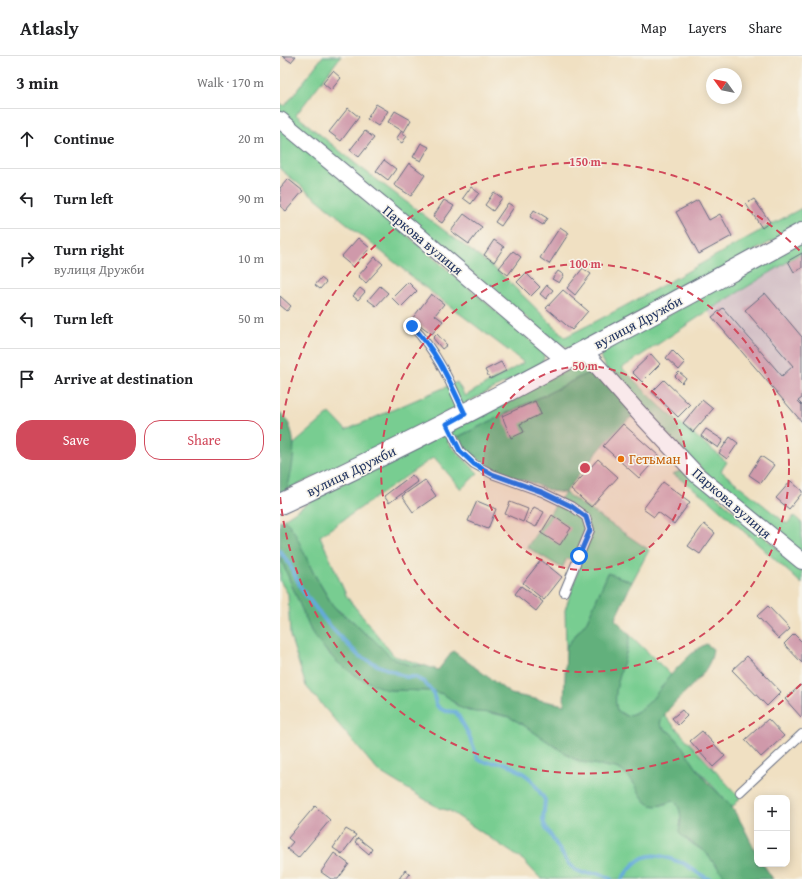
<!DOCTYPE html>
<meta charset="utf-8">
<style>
body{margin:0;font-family:"Gentium Book Plus",serif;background:#f2f2f2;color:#202124}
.controls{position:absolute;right:12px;bottom:12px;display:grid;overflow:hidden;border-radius:8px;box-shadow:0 2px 10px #0003}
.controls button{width:36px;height:36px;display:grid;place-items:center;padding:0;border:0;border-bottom:1px solid #e0e0e0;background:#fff;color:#202124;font:20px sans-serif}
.compass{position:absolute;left:426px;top:12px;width:36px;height:36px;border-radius:50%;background:#fff;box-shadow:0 2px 10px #0003;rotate:303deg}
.stop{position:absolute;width:12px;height:12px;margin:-9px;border:3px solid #1a73e8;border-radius:50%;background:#fff}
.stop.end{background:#1a73e8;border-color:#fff;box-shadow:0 1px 4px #0008}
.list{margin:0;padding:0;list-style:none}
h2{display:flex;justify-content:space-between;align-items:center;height:52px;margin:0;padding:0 16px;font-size:17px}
h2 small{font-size:13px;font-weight:400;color:#757577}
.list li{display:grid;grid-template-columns:26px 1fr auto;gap:12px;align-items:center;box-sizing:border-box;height:60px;padding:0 16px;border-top:1px solid #e0e0e0}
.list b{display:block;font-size:15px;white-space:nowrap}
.list p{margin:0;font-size:13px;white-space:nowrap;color:#757577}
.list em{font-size:13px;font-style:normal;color:#757577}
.actions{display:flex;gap:8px;padding:12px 16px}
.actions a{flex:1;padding:9px 0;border:1px solid #d1495b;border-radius:16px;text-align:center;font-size:14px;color:#d1495b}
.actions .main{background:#d1495b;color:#fff}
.icon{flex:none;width:22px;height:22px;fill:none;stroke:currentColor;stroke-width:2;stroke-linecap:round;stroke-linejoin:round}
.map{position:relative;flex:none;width:522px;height:823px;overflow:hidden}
header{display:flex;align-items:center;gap:24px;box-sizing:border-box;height:56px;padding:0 20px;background:#fff;border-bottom:1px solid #e0e0e0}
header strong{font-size:19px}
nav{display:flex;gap:22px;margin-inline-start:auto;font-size:14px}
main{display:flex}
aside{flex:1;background:#fff}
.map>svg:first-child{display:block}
.industrial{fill:#d2bec5}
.green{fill:#78cd91;stroke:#4a7e78}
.forest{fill:#62b07b;stroke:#3e706c}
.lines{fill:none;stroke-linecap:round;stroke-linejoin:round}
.stream{stroke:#63aada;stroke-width:4}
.building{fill:#cf99aa}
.service-casing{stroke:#666d81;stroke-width:10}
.minor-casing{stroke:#666d81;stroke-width:18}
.tertiary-casing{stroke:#666d81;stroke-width:22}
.service{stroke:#fff;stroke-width:8}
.minor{stroke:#fff;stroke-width:16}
.tertiary{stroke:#fff;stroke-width:20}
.route{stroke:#1a73e8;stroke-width:5}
.ring{fill:none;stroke:#d1495b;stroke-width:2;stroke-dasharray:7 5}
.food-dot{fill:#e8710a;stroke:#f7f3e8;stroke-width:1.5}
.labels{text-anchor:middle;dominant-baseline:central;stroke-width:3;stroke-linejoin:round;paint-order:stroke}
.street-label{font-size:14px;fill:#1b2f5e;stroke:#f7f3e8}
.food-label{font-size:14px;fill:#c56008;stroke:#f7f3e8;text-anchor:start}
.centre{fill:#d1495b;stroke:#f7f3e8;stroke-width:2}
.ring-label{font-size:12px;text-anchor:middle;font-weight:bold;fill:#d1495b;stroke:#f7f3e8;stroke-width:3;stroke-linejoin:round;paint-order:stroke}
</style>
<header>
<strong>Atlasly</strong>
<nav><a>Map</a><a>Layers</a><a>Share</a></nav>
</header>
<main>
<aside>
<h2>3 min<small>Walk · 170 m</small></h2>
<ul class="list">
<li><svg class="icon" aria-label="ahead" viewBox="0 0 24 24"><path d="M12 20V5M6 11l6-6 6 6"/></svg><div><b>Continue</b></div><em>20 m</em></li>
<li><svg class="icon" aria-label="left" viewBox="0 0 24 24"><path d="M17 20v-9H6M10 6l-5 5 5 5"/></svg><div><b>Turn left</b></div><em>90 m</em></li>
<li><svg class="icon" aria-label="right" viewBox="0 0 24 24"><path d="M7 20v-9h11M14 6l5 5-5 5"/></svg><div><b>Turn right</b><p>вулиця Дружби</p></div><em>10 m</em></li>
<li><svg class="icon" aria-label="left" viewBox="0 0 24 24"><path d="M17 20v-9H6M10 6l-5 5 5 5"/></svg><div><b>Turn left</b></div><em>50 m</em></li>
<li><svg class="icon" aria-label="arrive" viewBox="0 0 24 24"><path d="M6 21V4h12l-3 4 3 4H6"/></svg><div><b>Arrive at destination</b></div></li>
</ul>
<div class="actions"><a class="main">Save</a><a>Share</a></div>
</aside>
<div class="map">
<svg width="522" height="823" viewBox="0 0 522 823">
<rect width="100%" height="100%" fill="#f7f3e8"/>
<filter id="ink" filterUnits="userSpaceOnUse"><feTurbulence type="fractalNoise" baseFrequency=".025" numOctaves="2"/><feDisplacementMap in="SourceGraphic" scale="8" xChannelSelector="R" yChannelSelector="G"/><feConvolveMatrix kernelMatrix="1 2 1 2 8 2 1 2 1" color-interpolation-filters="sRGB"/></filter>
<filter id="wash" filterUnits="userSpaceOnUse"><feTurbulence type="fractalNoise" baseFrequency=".012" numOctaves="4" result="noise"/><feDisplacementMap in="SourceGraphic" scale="16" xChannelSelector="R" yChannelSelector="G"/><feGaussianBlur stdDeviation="0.9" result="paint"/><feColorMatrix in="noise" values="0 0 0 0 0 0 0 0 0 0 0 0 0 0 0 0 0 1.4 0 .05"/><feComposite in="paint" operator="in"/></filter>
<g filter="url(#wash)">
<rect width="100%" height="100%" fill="#f0e0c2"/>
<path class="industrial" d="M522,197V366L432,261L428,255Z"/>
<path class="green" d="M43,0H61L16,59L76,108L218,215L285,281C366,241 443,194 522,152V169L297,291L288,292L275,285L0,59V47L5,50Z
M0,72L26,93L264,296V303L260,309L127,377L7,434L12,409L14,388L50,357L66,374L177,326L185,340L243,307L242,305L146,232L0,113Z
M522,184V197L428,255L342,312L382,352L447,406L441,415L507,468L514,460L522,467V498L435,426L331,321L321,303V297Z
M301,307L311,310L315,313L279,332L167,386L198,417L181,433L154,401L40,480L67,541L114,600L143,609L133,610L126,608L112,602L93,583L82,575L75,567L54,551L33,516L23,496L5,465H1L31,445L82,417Z
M404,413L522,513V528L428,443L393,418Z
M285,437L369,494L352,526L328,517L307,565L286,591L285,554L300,509L287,502L282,512L247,491L277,447Z
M0,501L31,575L47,596L66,612L110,634L152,635L163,638L169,642L176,649L188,655L206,656L229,661L242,668L292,702L301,706L336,712C365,723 356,765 394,744C402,751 402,766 399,775L408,785L425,796L447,823H261L243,804L170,755L159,752L98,715L26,630L10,580L8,538L0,525Z
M350,579L391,619C379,635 366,655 346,660L337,654C331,637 341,617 345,601C347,594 348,586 350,579Z
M384,659L460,742L452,752L415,710L400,687L391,677L382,671L380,667Z"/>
<path class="forest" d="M315,313L355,358C328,380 307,409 285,437L271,435L250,426L225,419L192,399L184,391L178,381L279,332Z
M0,356C21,375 13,411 7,434L0,440Z
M0,465H5L8,467L15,477L33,516L51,547L59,556L75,567L82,575L93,583L112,602L126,608L133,610L143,609L158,614L173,595L231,638L284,649L286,591L307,565L328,517L352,526L335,563L350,579C348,586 347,594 345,601C341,616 332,638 337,654L346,660C366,656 377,636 389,621C400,609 412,595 426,588L433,593C431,623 392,640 380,667L382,672L391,677L400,687L415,710L427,726L450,748L462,768L477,798V808H483L493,823H447L425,796L401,779L399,775C402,766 402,751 393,744C356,765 365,723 336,712L301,706L292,702L242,668L229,661L215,657L195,656L181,652L169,642L163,638L152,635L110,634L104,633L79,622L57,606L40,588L31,575L0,501Z"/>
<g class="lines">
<path class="stream" d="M0,495L10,509L22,534L28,542L48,568L79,600L97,609L126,621H134L144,626L153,636L156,648L159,652L165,655L176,656L188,677L198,703L205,706L224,707L231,710L243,717L252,724L265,744L263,765L266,772L288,807L296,814L303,817H319L331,823
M342,823C356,802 367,794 391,803C395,805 400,806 403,807C412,812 420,820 430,823"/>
</g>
<g id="blocks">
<path class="building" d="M2,0H16L11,6Z
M53,15L61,22L51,34L43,27Z
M96,48L108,55L98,70L87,63Z
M68,52L79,61L61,85L49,76Z
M115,55L131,64L124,76L108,66Z
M85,75L94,82L79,101L70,94Z
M121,76L127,80L122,87L116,83Z
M141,87L149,91L141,105L133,101Z
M104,104L116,113L108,124L96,115Z
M129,107L145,119L131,140L114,129Z
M8,123L23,135L6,155L0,150V132Z
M191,131L199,137L191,148L183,142Z
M214,136L222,142L213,155L205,149Z
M474,143L490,166L482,172L466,148Z
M164,144L174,150L162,167L153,161Z
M418,144L429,164L440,158L452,180L419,198L396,156Z
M228,147L234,151L221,170L215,166Z
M254,154L267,162L263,169L250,161Z
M184,158L202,171L189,188L171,175Z
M280,171L289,177L269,208L260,202Z
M78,182L90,192L73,211L61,201Z
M214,184L224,191L214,206L204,199Z
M233,195L241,201L228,219L219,212Z
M522,197V212L514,216L508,205Z
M95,201L103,208L86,227L78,220Z
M303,212L311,218L295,239L287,232Z
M278,215L284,219L279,227L272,223Z
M246,217L260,231L251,240L237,226Z
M41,222L46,226L40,233L35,229Z
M128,226L137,235L121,251L112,242Z
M267,229L273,234L266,243L260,238Z
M100,230L108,237L96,250L88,244Z
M80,232L85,236L78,244L73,240Z
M283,234L308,255L292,274L266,252Z
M485,237L522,281V342L518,345L522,349V366L432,261L443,252L502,320L513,310L465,254Z
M151,238L164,248L155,259L163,265L152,278L132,263Z
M0,240L11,250L7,255L0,249Z
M157,278L167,289L162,293L153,282Z
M392,294L405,307L399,314L386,302Z
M371,298L380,308L362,326L352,316Z
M221,306L226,315L210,323L205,314Z
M399,316L406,322L402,327L395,320Z
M384,324L410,349L398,361L372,336Z
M422,344L433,353L413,376L403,367Z
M255,345L261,358L240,368L244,376L231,382L222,360Z
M343,368L379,400L359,422L323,390Z
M426,373L443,384L438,392L421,380Z
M450,381L458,387L447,403L439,397Z
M481,400L494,409L481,427L469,419Z
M318,403L338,421L311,451L291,433Z
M132,419L138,426L109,447L104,440Z
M145,424L156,440L133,456L122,440Z
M511,425L522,435V437L509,453L496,442Z
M383,426L410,446L394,468L378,456L374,461L363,453Z
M197,445L216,453L208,473L188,465Z
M230,446L248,453L243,466L225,458Z
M254,451L264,456L256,471L246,466Z
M272,459L291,472L280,489L261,477Z
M424,468L435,477L420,498L408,490Z
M261,504L282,521L264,544L243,527Z
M241,530L263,546L256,555L235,538Z
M488,550L510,573L499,583L477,560Z
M514,578L522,586V607L504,588Z
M467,600L501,636L487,650L452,614Z
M522,628V660L521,661L505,643Z
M402,654L407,660L398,669L392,662Z
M488,663L504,680L481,701L465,684Z
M422,675L445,700L433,711L410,685Z
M35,750L50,764L18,802L7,793L13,786L8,782Z
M66,773L76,779L62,798L53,792Z
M78,782L92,793L89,798L75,786Z
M54,797L69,808L58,823H51L41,816Z
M125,814L130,818L126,823H119Z"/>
</g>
</g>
<g filter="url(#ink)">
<use href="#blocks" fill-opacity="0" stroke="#666d81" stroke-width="1"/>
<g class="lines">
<defs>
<path id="service" d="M132,270C157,296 170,325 184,357
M167,368L180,395L194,408L212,418L262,436L291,450L306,461L310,474L284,536
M460,736L522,678"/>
<path id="minor" d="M0,64L131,173L285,304
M304,295L358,356L417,419L522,505"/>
<path id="tertiary" d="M0,448C178,366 350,270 522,177"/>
</defs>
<use href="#service" class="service-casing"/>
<use href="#minor" class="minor-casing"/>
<use href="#tertiary" class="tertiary-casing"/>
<use href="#service" class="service"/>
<use href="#minor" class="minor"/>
<use href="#tertiary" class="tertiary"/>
</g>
</g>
<g class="lines" filter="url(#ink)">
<path class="route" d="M132,270C157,295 170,326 185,358L167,368L180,395L194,408L212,418L262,436L291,450L306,461L310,474L299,500"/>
</g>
<circle cx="305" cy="412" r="102" fill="#d1495b" fill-opacity=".12"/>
<g class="ring">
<circle cx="305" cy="412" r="102"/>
<circle cx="305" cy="412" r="204"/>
<path d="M521 628A306 306 0 0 1 0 439M0 385A306 306 0 0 1 521 196"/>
</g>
<circle class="food-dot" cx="341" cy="403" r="4"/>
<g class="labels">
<g class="street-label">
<text transform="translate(143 184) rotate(40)">Паркова вулиця</text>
<text transform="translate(358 266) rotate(-28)">вулиця Дружби</text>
<text transform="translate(71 415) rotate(-26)">вулиця Дружби</text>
<text transform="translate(452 447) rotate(41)">Паркова вулиця</text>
</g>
<g class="food-label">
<text x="349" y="403">Гетьман</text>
</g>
</g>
<circle cx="305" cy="412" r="6" class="centre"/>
<g class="ring-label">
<text x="305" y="110">150 m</text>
<text x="305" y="212">100 m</text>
<text x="305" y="314">50 m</text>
</g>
</svg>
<div class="controls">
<button>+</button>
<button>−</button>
</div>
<svg class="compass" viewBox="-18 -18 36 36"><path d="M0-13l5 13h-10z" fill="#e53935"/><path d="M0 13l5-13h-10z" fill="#757577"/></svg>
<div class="stop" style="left:299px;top:500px"></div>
<div class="stop end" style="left:132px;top:270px"></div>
</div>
</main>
